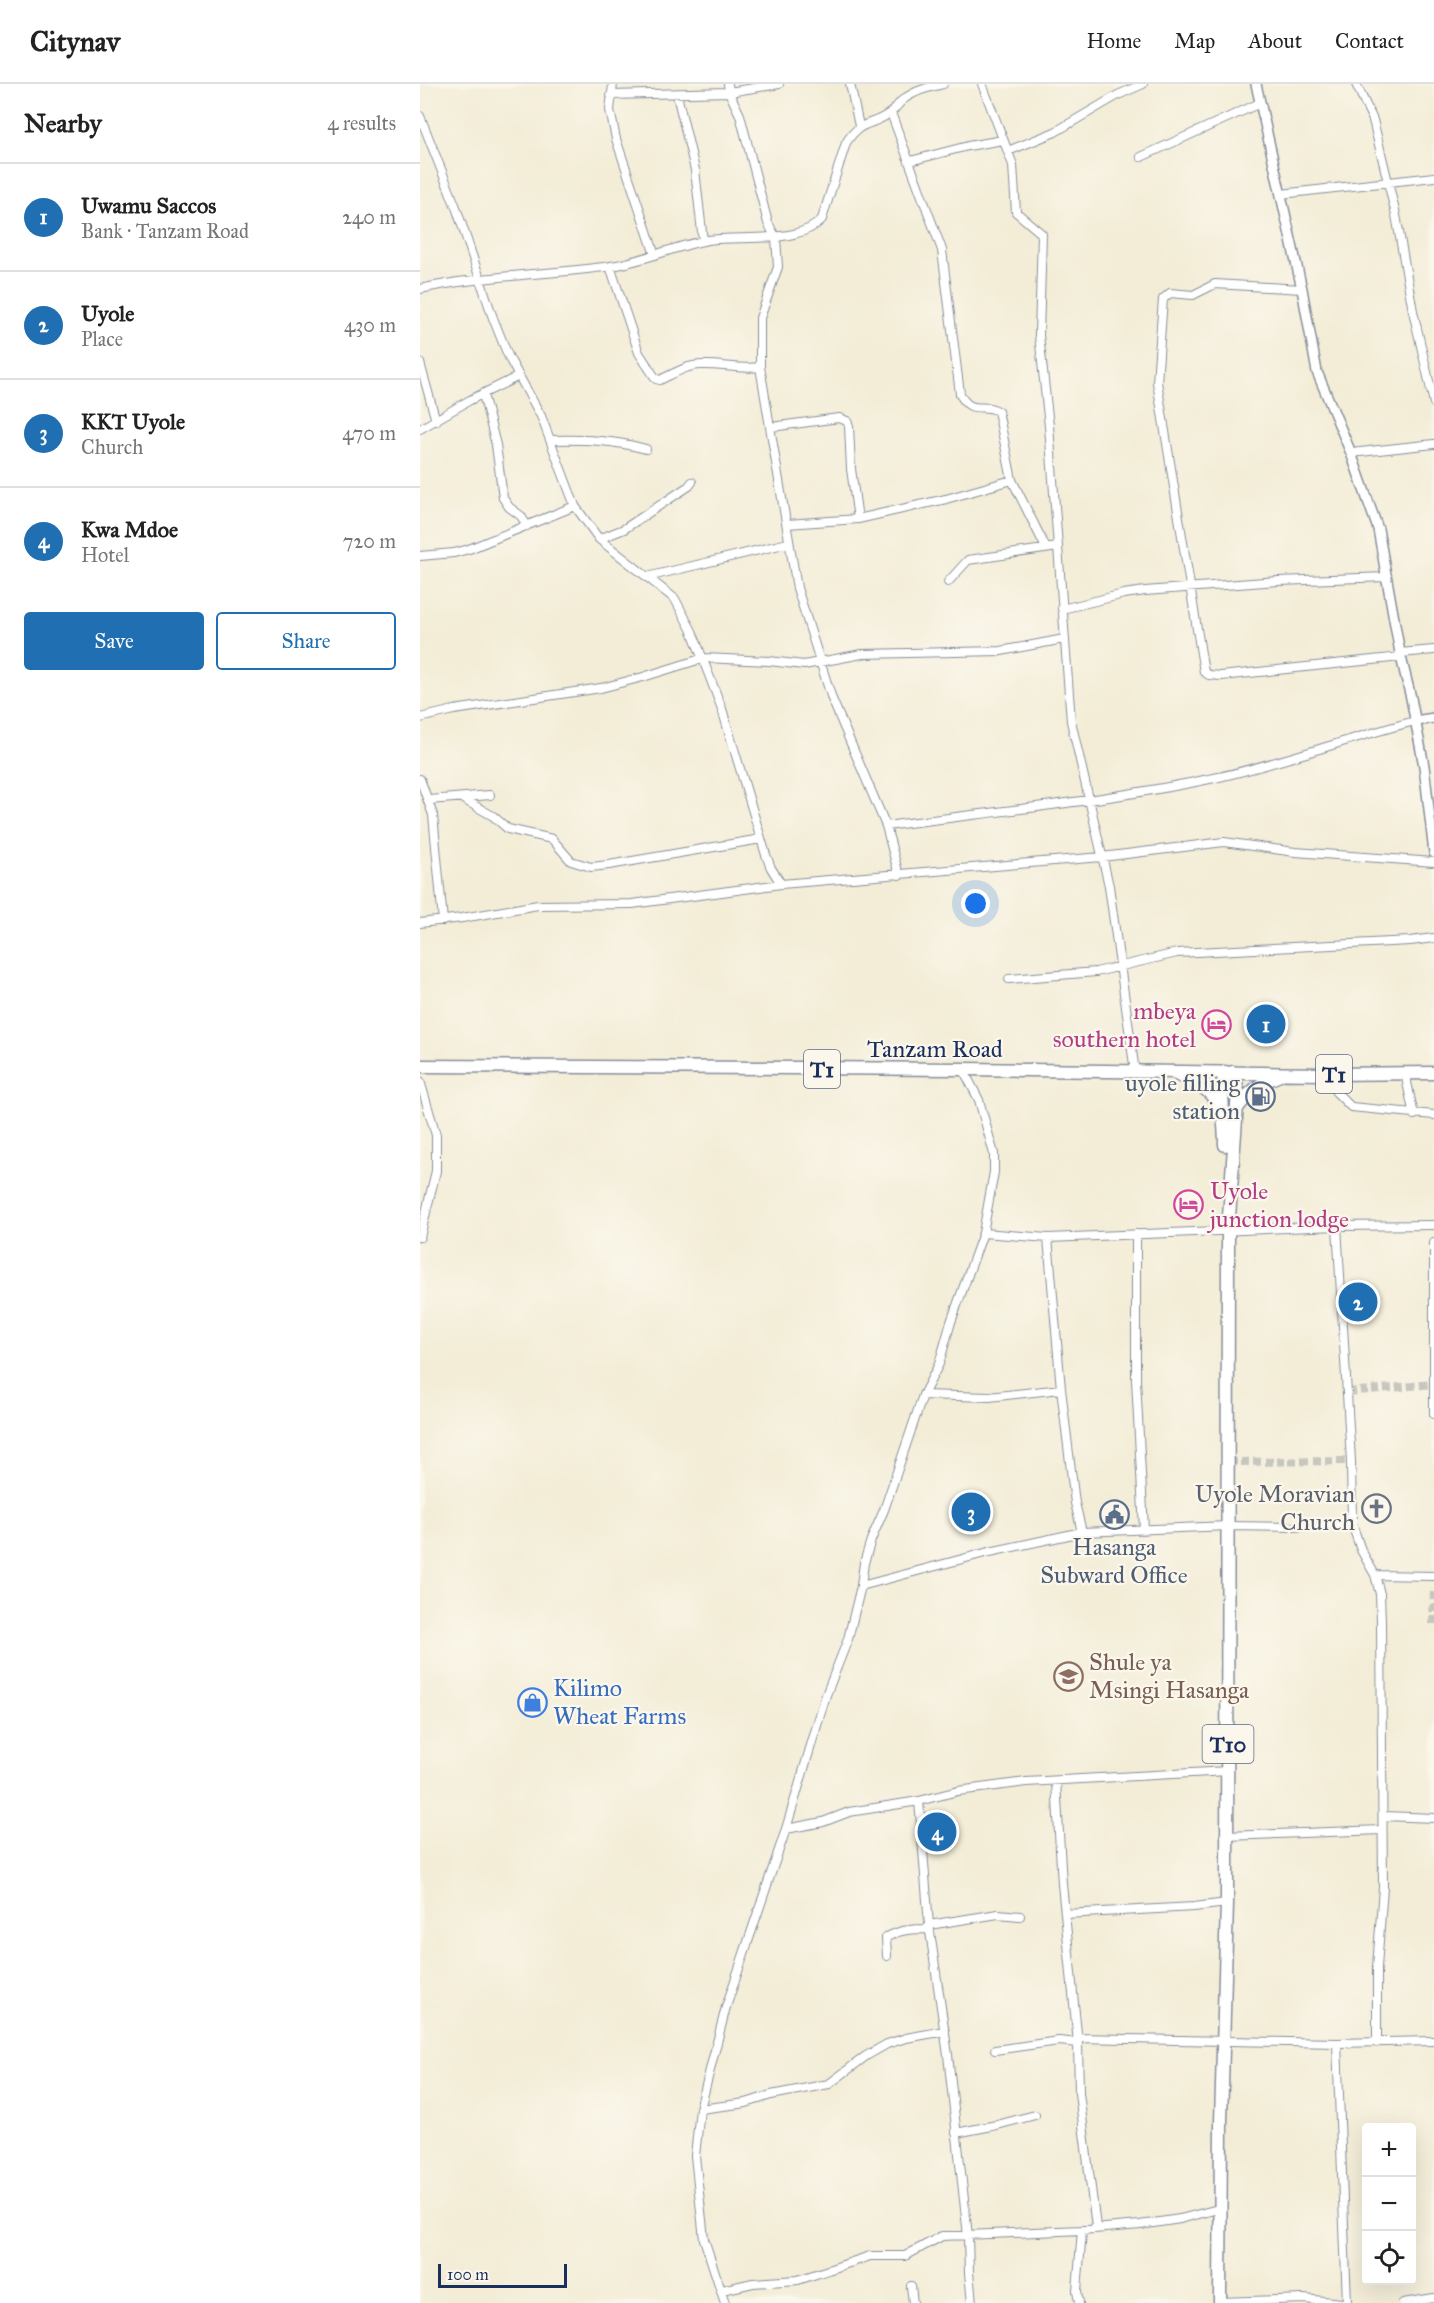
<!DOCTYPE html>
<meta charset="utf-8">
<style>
body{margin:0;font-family:"IM FELL Great Primer",serif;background:#f6f6f6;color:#222}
.controls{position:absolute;right:18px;bottom:18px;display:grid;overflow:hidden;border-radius:6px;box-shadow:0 6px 24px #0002}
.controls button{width:54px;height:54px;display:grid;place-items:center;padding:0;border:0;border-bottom:2px solid #e0e0e0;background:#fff;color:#222;font:30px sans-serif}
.scale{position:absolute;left:18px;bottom:15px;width:129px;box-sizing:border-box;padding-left:6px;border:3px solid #1b2f5e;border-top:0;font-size:16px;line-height:21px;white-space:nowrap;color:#1b2f5e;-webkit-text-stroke:4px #fbf7ec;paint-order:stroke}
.you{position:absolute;left:556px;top:820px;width:21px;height:21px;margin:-15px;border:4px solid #fff;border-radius:50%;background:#1a73e8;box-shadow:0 0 0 9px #1a73e833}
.badge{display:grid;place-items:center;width:39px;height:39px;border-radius:50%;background:#1f6fb2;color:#fff;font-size:20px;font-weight:700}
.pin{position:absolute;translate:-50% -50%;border:3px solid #fff;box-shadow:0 2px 6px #0006}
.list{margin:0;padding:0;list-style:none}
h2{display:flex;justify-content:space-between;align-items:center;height:78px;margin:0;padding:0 24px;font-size:26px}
h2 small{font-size:20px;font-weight:400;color:#767676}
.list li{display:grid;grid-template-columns:39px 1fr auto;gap:18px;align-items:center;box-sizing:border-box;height:108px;padding:0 24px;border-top:2px solid #e0e0e0}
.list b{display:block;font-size:22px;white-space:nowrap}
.list p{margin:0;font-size:20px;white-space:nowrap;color:#767676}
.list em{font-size:20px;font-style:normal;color:#767676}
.actions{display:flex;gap:12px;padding:18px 24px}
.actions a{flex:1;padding:14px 0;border:2px solid #1f6fb2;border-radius:6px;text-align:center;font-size:21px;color:#1f6fb2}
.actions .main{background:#1f6fb2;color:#fff}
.icon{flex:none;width:33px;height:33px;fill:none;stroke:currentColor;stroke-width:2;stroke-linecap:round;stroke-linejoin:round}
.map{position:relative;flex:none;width:1014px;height:2219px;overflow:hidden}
header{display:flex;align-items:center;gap:36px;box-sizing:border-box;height:84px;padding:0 30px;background:#fff;border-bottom:2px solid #e0e0e0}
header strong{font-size:28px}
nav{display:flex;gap:33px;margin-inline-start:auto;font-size:21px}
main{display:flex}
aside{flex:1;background:#fff}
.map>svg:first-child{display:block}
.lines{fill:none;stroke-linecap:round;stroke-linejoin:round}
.minor-tunnel{stroke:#c8c7bf;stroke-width:8;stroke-dasharray:8 4;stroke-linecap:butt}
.minor-casing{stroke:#878e9a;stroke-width:10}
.tertiary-casing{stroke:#878e9a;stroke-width:12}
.trunk-casing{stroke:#878e9a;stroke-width:15}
.minor{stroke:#fff;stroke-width:8}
.tertiary{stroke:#fff;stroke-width:9}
.trunk{stroke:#fff;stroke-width:12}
.labels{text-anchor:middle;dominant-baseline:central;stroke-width:4.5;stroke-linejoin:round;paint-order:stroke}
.shield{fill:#fbf7ec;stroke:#5e6b89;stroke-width:1.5}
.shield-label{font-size:22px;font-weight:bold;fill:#1b2f5e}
.hotel-label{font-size:24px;fill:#b23c85;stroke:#fbf7ec;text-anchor:end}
.street-label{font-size:24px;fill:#1b2f5e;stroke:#fbf7ec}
.service-label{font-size:24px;fill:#4e5e75;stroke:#fbf7ec;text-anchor:end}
.worship-label{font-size:24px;fill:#5b616d;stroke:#fbf7ec;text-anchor:end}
.education-label{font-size:24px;fill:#785e54;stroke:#fbf7ec;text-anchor:start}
.shop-label{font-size:24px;fill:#366cbe;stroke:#fbf7ec;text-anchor:start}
</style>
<header>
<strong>Citynav</strong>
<nav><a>Home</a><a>Map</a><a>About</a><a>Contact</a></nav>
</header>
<main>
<aside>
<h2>Nearby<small>4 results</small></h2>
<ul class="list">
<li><span class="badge">1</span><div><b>Uwamu Saccos</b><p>Bank · Tanzam Road</p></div><em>240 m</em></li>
<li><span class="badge">2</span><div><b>Uyole</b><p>Place</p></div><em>430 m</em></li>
<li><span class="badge">3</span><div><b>KKT Uyole</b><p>Church</p></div><em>470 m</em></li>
<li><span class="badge">4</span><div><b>Kwa Mdoe</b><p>Hotel</p></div><em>720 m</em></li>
</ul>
<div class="actions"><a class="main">Save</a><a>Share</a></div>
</aside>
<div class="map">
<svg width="1014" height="2219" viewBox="0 0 1014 2219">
<rect width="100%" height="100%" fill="#fbf7ec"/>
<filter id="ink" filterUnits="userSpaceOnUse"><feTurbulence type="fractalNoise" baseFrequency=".0167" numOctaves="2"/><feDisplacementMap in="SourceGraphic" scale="12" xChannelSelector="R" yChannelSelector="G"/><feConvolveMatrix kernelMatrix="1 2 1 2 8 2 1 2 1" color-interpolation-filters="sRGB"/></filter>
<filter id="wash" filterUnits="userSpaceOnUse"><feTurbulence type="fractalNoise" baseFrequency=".008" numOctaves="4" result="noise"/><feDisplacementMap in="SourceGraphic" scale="24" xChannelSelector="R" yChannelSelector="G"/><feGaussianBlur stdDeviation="1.35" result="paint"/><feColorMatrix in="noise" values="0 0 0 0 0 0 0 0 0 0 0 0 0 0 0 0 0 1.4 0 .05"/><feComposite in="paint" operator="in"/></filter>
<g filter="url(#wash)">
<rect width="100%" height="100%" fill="#f3edd7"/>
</g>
<g filter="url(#ink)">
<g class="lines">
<path class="minor-tunnel" d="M928,1308L1013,1300
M809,1378L931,1377
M1013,1540L1014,1505"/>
<defs>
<path id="minor" d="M193,0L190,26L196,55L235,171
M308,0L309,8L320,31L348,139L356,154L358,183L340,234V283L377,504L412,615L466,742L479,791
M430,0L439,42
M562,0L593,81L596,128L622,150L619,251L629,342L651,637L689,802L715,988
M936,0L953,36L976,131L993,227L1014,319
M191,11L309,8L359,0
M257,11L275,86L283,157
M0,32L36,123L73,234L89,274L121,332L155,422L179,455L255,515L272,547L302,625L346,771L351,784L361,800
M588,67L635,48L698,11L723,0
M721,73L840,19
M490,77L548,62L583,56
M861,110L1014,93
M190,182L219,269L236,295L240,296C253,290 267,281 281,281C301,280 320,286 340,283
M0,205C63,191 127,191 191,182C224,177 255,162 288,156C320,151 379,161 402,135L426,59C441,34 453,43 471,28C476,25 479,18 484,15C496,6 510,3 523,0
M882,205L795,200L773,211L750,209L743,215L737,298L784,588L789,591L801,592L981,573
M0,279L16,337
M63,310L76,361L83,414L89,423L101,432L107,442
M351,343L419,334L427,337L429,342L431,385L438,435
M0,345L50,316L99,292
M130,356C163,355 193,356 226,365
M931,369L1014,360
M592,396L626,464
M367,440L438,435L526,415L592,396L578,327C563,318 551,332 540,310L522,166L471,29
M179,455L204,445L269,402L272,398
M0,472L34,469L49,465L155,422
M227,493L368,459
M528,498L548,476L638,463
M642,525L704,510L725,507L858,497L967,493
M980,569L1014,566
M0,634L34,626L181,604L223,593L284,574L349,577L384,581L442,570L581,567L644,555
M0,695L13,731L23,837
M43,715L73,732L88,745L132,755L151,777L171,783L189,781L341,755
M9,716L70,711
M466,742C577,727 689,717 799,693C865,678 929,654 995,637
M0,839L42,834L118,821L212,820L361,800L682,773L804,758L875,768L1014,778
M589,895L676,888L757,869L990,857L1014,854
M985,989L994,1031
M906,990L916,1008L931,1023L1014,1031
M0,997L16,1051V1087L0,1153
M563,1149L628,1154L917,1142L1014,1141
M716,1150V1296L724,1446
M628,1154L641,1305L655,1419L662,1448
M1014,1159V1330
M503,1311L569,1313L641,1305
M932,1440L941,1466L955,1491L960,1510L961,1537L963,1803L957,1883V1959
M955,1491L1014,1492
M441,1502L565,1469L662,1448L808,1442L874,1443L932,1440L931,1377L917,1142
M636,1698L642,1800L658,1959L659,2009L676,2143
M499,1717L509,1841L528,1971L548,2152L549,2189L552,2219
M964,1732L1014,1734
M366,1745L403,1738L429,1728L499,1717L538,1707L606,1698L808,1687
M806,1752L962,1746
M645,1830L774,1823L807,1819
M509,1841L578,1830L600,1832
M467,1872L466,1854C479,1845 495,1845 510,1845
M657,1954L917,1959L1014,1957
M917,1959L927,2219
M575,1966L639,1957L658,1959
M280,2025L326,2019L351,2011L409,2000L446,1972L467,1960L486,1954L525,1947
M536,2049L577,2041L615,2031
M491,2202L493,2219
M302,2206L333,2199L378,2196L450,2172H485L522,2152L662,2146L720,2141L760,2135L802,2124
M800,2218L884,2215L922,2219
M305,2219L284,2155L275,2072L280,2025L306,1923L366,1745L406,1611L428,1555L441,1502L444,1479L451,1456L464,1426L503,1311L519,1280L531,1238L563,1149L574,1088V1070L559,1016L543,985
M659,2219L657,2207L662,2146
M983,2219L1014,2214"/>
<path id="tertiary" d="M836,0L882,205L897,288L931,369L958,445L980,569L991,614L1004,682L1014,769
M995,637L1014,634"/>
<path id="trunk" d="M0,982L543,985L906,990L1014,989
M805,988C799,1012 805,1037 805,1061
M758,991C779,999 791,1006 802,1026
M816,1026C826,1011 842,997 860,991
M800,2219L801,2038L807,1819L808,1147L818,1007L813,988"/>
</defs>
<use href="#minor" class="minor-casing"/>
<use href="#tertiary" class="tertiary-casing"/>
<use href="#trunk" class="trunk-casing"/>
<use href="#minor" class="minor"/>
<use href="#tertiary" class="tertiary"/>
<use href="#trunk" class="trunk"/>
</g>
</g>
<defs>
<symbol id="hotel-ring" viewBox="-11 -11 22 22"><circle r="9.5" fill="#fbf7ec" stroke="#d1479c" stroke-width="1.5"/><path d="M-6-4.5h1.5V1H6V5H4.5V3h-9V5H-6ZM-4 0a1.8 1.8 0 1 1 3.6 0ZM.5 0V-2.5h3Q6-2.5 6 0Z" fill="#d1479c"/></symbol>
<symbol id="fuel-ring" viewBox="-11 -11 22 22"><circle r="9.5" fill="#fbf7ec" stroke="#5c6f8a" stroke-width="1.5"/><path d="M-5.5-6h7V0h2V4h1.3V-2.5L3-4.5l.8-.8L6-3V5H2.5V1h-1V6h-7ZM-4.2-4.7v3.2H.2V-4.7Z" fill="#5c6f8a"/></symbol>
<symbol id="church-ring" viewBox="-11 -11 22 22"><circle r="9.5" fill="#fbf7ec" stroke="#6b7280" stroke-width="1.5"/><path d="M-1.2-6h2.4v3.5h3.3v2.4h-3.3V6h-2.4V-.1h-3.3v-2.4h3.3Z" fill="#6b7280"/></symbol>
<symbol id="civic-ring" viewBox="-11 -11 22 22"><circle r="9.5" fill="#fbf7ec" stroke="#5c6f8a" stroke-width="1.5"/><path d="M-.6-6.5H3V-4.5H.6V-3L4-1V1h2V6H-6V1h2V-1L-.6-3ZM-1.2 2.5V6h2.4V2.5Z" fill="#5c6f8a"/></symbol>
<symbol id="school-ring" viewBox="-11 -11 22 22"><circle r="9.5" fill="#fbf7ec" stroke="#8d6e63" stroke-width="1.5"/><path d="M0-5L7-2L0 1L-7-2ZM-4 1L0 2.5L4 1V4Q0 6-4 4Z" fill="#8d6e63"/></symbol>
<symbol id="shop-ring" viewBox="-11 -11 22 22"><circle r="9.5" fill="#fbf7ec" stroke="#3f7fe0" stroke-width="1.5"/><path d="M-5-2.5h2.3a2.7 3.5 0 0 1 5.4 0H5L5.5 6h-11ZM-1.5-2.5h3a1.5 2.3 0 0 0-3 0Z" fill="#3f7fe0"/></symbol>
</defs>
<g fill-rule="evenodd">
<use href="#hotel-ring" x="780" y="924" width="33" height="33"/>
<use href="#fuel-ring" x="824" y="996" width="33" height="33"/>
<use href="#hotel-ring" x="752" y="1104" width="33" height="33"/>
<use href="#church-ring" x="940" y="1408" width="33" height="33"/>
<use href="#civic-ring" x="678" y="1414" width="33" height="33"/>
<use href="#school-ring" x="632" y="1576" width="33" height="33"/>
<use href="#shop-ring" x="96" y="1602" width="33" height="33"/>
</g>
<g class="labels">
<g class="shield">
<rect x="384" y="966" width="36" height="38" rx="4.5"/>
<rect x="896" y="971" width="36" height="38" rx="4.5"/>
<rect x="782.5" y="1641" width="51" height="38" rx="4.5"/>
</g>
<g class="shield-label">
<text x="402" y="985">T1</text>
<text x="914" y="990">T1</text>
<text x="808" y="1660">T10</text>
</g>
<g class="hotel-label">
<text x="776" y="927">mbeya<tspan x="776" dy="28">southern hotel</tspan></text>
<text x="790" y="1107" text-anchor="start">Uyole<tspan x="790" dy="28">junction lodge</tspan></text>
</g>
<g class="street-label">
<text x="515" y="965">Tanzam Road</text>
</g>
<g class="service-label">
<text x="820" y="999">uyole filling<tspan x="820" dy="28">station</tspan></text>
<text x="694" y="1463" text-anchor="middle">Hasanga<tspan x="694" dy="28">Subward Office</tspan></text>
</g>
<g class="worship-label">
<text x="935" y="1410">Uyole Moravian<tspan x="935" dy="28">Church</tspan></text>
</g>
<g class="education-label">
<text x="669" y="1578">Shule ya<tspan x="669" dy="28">Msingi Hasanga</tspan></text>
</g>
<g class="shop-label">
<text x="133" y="1604">Kilimo<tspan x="133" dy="28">Wheat Farms</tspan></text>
</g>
</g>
</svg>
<div class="controls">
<button>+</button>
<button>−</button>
<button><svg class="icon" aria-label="locate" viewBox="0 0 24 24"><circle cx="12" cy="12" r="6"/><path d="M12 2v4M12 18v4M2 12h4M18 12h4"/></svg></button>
</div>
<div class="scale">100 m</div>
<div class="you"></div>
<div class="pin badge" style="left:846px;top:940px">1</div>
<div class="pin badge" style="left:938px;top:1218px">2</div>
<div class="pin badge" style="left:551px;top:1428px">3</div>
<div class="pin badge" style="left:517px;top:1748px">4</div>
</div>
</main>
